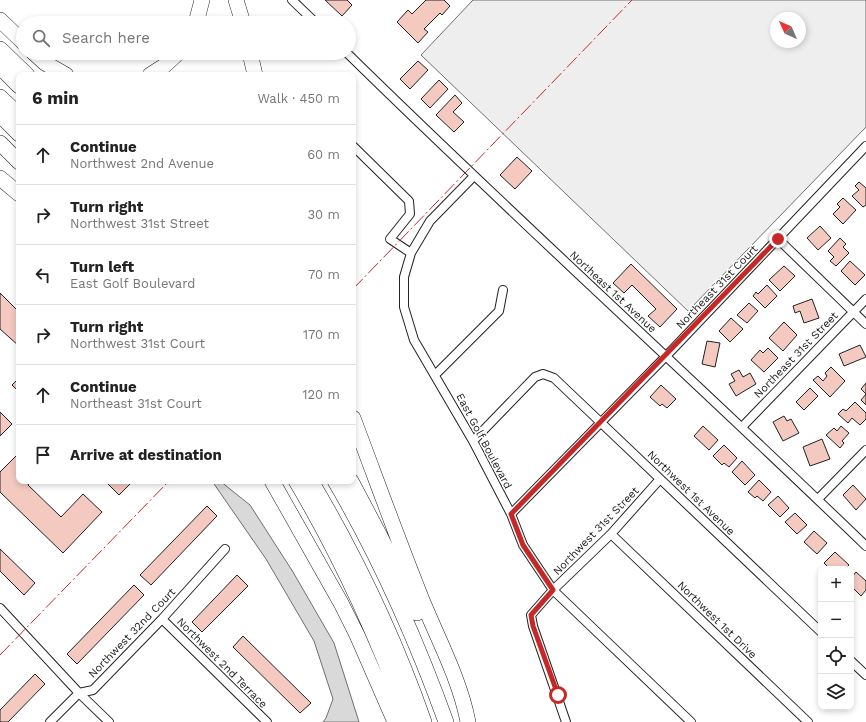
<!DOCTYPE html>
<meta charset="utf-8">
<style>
body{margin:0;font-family:"Work Sans",sans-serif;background:#f2f2f2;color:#222}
.controls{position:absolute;right:12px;bottom:12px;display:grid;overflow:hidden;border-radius:8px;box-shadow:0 2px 6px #0003}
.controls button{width:36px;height:36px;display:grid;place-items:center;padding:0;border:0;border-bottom:1px solid #e0e0e0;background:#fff;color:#222;font:20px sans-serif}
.compass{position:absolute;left:770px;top:12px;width:36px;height:36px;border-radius:50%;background:#fff;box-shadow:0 2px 6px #0003;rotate:315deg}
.stop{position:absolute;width:12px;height:12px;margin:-9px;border:3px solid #c62828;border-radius:50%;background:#fff}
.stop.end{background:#c62828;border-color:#fff;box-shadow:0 1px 4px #0008}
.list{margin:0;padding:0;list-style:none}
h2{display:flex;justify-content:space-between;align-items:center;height:52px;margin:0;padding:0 16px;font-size:17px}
h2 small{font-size:13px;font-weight:400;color:#767676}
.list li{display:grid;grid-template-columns:26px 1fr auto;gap:12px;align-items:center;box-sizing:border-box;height:60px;padding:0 16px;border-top:1px solid #e0e0e0}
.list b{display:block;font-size:15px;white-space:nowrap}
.list p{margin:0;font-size:13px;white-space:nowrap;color:#767676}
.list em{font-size:13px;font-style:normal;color:#767676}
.icon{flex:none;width:22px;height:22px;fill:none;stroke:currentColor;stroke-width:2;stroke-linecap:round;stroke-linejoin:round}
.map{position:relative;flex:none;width:866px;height:722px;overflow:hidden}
.search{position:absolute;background:#fff;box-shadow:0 2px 6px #0003;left:16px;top:16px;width:340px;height:44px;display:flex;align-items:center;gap:10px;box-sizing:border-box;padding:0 14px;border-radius:22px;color:#767676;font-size:15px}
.panel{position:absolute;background:#fff;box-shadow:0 2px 6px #0003;left:16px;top:72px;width:340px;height:412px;border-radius:8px}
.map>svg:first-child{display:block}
.green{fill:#eee;stroke:#6f6f6f;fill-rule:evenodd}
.water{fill:#d9d9d9;stroke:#6f6f6f}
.building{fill:#f3c9c0;stroke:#222}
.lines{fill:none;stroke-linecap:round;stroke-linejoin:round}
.street-casing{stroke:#222;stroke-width:10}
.highway-casing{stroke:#222;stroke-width:16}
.street{stroke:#fff;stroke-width:8}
.highway{stroke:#fff;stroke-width:15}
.power{stroke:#c62828;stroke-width:1;stroke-dasharray:14 3 2 3;stroke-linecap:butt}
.route{stroke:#c62828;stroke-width:5}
.labels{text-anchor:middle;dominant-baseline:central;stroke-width:3;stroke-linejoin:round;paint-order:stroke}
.street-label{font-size:11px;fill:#222;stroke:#fff}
</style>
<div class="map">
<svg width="866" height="722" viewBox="0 0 866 722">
<rect width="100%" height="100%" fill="#fff"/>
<path class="green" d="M473,0H866V127L688,311L421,55ZM776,18H800V42H776Z"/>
<path class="water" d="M212,481H220L250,505L293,572L334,643L359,722H323L326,718L333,699L314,641L266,559Z"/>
<path class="building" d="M325,0H347L352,5L342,16Z
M426,0H444L450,6L442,15L440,13L424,29L428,32L418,43L397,22L408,10L412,14Z
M418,61L428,70L410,89L400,79Z
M439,80L448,89L430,108L421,99Z
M455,95L462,103L453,112L464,122L454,132L436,115Z
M517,157L532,171L515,189L500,175Z
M859,182L866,188V205L863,207L852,196L859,190L855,186Z
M843,198L856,210L843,224L833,214L840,207L837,204Z
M820,226L831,238L818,250L807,238Z
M840,238L846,244L843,247L849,253L836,266L830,261L834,257L828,251Z
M850,261L865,275L855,285L841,271Z
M631,264L677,309L660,327L648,316L656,309L632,285L624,293L613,283Z
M784,266L795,276L780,291L769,280Z
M767,285L777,296L765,308L753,296L756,292L758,294Z
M0,293L19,312V346L0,329Z
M812,299L819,318L804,323L800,311L795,313L793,306Z
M749,303L758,311L747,323L737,315Z
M731,318L743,329L730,342L719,331Z
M784,322L797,335L783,351L769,338Z
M707,341L720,343L715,367L702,364Z
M860,345L866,357L844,366L839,354Z
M768,348L778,358L764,372L751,360L760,350L763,353Z
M831,367L845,381L830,397L813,380L818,376L823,381L827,376L825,373Z
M739,370L743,377L750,373L756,384L736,396L729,384L735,381L731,374Z
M19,378V392L12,385Z
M866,383V405L861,400L866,394L861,389Z
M661,385L676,399L667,408L662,404L660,406L650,397Z
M810,388L818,396L804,410L796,402Z
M855,402L866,413V419L860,425L852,418L848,423L838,414L843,409L846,411Z
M0,412L12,424L0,436Z
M784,416L787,421L791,419L799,433L783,441L773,422Z
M703,426L718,440L709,450L694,436Z
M841,426L849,433L842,441L844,443L840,448L826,435L834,428L837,431Z
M822,439L830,459L810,466L803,447Z
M724,445L737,458L729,467L724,463L722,465L713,456Z
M19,453V481H31L28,485L61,517L83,494L102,512L63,553L0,492V472Z
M742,461L755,475L745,485L732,472Z
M759,480L771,492L763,501L757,496L755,498L748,492Z
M105,481H133L119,495Z
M853,485L866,499L856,510L843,495Z
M778,496L789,508L780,517L768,505Z
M207,506L217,516L151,585L140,575Z
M795,513L807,525L797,534L785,522Z
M814,531L827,543L817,554L804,542Z
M0,549L35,583L24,595L0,571Z
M835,552L849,565L845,569H830L824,563Z
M856,572L866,581V590L861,596L851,586V578Z
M237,575L248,586L202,632L192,622Z
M134,585L144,595L77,664L67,654Z
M243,636L311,703L300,713L233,647Z
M35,674L45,684L8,722H0V710Z"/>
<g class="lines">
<defs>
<path id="street" d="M292,0L316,23
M347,53C517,220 694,380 866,546
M353,146L409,201L410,214L390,239L411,253
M474,176L430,221L411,253L404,277V307L414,340L473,441L511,514L523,545L553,590L691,722
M778,239L866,324
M436,374L499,311L503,290
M742,427L866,299
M473,441L535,377L543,374L554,378L821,632
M818,499L866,450
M511,514L672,350L866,146
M611,534L808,722
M0,608L79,693L109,722
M162,619L267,722
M851,661L866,675
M50,722L79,693L93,690L162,619L225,549
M566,722L533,626L531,615L553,590L611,534L660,479"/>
<path id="highway" d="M236,0L243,23
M0,20L23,42
M196,23L202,0
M0,49L27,75
M34,53L45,63L66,75
M250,53L255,75
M0,67L19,86
M150,75L164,66L178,53
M0,97L19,115
M0,115L19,134
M0,143L19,162
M0,178L19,194
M353,418C376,479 398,540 422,600C438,639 460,680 468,722
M272,481L341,603L357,635L395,722
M296,481C342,558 378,639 409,722
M311,481C356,557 395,639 424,722
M335,481C380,558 416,639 446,722
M351,481L380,536L417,613"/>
</defs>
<use href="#street" class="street-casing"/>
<use href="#highway" class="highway-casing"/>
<use href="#street" class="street"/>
<use href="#highway" class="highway"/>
<path class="power" d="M353,289L632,0
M0,655L169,481"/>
</g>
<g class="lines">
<path class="route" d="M558,695L533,626L531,615L553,590L523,545L511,514L778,239"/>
</g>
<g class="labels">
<g class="street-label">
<text transform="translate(717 287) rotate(-46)">Northeast 31st Court</text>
<text transform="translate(613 292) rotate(43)">Northeast 1st Avenue</text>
<text transform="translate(796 355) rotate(-46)">Northeast 31st Street</text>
<text transform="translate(484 441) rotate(62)">East Golf Boulevard</text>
<text transform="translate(691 493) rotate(44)">Northwest 1st Avenue</text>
<text transform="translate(596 531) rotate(-46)">Northwest 31st Street</text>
<text transform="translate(717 620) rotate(44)">Northwest 1st Drive</text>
<text transform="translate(132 633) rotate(-46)">Northwest 32nd Court</text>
<text transform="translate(222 663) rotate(45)">Northwest 2nd Terrace</text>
</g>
</g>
</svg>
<div class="controls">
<button>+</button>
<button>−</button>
<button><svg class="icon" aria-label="locate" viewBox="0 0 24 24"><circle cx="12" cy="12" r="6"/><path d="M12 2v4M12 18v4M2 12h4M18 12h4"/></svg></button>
<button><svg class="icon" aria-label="layers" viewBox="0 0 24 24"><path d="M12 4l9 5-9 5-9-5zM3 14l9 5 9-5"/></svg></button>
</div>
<svg class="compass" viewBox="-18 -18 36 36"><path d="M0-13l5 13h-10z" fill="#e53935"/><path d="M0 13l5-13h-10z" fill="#767676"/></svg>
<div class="stop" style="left:558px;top:695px"></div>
<div class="stop end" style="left:778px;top:239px"></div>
<div class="search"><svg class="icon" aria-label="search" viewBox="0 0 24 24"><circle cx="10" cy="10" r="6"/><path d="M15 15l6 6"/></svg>Search here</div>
<section class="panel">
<h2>6 min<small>Walk · 450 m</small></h2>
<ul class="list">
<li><svg class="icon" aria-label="ahead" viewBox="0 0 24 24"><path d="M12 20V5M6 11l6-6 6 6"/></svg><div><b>Continue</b><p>Northwest 2nd Avenue</p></div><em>60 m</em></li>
<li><svg class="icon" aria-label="right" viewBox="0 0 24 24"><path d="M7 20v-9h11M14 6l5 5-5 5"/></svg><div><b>Turn right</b><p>Northwest 31st Street</p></div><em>30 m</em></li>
<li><svg class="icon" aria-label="left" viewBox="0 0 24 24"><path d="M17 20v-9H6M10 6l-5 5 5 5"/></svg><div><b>Turn left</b><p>East Golf Boulevard</p></div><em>70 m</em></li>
<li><svg class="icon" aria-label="right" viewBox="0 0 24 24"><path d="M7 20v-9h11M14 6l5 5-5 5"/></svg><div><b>Turn right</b><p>Northwest 31st Court</p></div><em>170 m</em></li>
<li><svg class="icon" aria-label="ahead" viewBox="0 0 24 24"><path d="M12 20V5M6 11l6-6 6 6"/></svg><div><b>Continue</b><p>Northeast 31st Court</p></div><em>120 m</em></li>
<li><svg class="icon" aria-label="arrive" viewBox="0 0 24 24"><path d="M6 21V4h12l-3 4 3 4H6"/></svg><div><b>Arrive at destination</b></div></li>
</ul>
</section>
</div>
